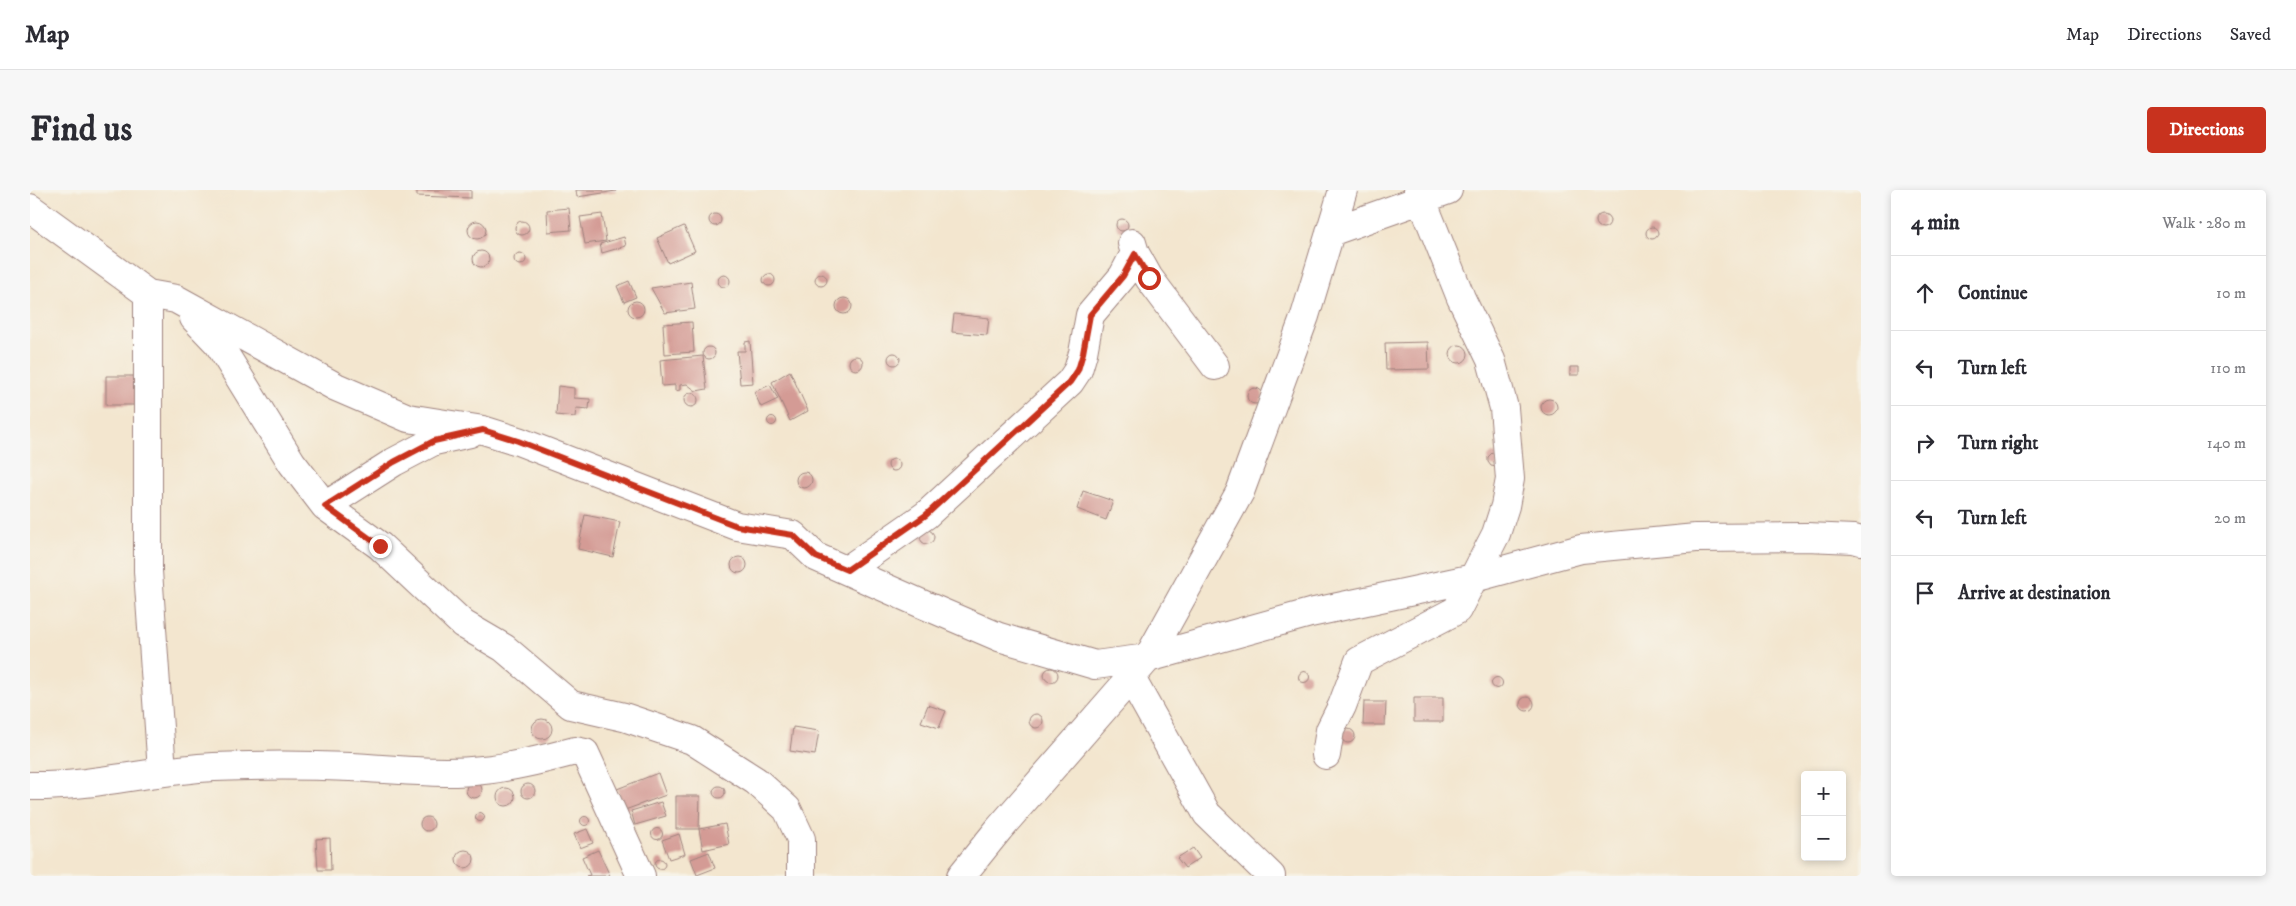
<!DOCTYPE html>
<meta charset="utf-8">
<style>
body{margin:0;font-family:"IM FELL DW Pica",serif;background:#f7f7f7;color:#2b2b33}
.controls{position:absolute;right:15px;bottom:15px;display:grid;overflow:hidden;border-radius:5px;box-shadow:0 2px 8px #0003}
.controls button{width:45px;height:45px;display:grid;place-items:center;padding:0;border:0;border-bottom:1px solid #e1e1e2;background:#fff;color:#2b2b33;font:25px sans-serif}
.stop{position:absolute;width:15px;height:15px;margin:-11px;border:4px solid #c8321e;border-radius:50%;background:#fff}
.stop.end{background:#c8321e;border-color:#fff;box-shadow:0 1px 5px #0008}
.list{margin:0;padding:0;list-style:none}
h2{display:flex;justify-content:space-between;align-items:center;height:65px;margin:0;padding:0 20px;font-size:21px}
h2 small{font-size:16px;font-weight:400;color:#7c7c81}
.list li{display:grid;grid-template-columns:32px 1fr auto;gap:15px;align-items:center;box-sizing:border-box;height:75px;padding:0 20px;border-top:1px solid #e1e1e2}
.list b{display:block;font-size:19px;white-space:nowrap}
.list em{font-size:16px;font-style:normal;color:#7c7c81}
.icon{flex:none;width:28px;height:28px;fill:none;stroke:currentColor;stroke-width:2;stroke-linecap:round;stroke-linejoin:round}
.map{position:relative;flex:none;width:1831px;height:686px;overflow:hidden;border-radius:5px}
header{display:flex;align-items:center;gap:30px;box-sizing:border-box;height:70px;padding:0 25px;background:#fff;border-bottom:1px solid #e1e1e2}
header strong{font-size:24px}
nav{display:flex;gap:28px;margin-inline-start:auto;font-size:18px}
.intro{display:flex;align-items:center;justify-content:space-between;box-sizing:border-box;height:120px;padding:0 30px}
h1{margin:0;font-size:35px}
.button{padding:12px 22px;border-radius:5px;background:#c8321e;color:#fff;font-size:18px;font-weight:700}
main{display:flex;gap:30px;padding:0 30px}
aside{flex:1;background:#fff;border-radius:5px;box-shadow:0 2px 8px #0003}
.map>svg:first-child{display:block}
.building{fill:#d49b95}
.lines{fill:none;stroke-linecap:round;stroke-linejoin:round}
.minor-casing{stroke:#9e827d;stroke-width:30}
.minor{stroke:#fff;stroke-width:28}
.route{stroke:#c8321e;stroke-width:6}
</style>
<header>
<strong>Map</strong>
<nav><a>Map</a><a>Directions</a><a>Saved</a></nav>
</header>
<div class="intro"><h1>Find us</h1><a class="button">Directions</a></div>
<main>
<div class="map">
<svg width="1831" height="686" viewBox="0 0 1831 686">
<rect width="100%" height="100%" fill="#f7f3e8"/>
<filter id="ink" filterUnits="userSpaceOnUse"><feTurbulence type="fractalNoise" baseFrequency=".02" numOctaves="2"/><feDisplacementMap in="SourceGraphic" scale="10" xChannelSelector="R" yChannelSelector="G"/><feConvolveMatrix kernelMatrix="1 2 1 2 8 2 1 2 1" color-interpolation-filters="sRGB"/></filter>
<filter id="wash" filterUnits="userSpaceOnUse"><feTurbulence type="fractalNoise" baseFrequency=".0096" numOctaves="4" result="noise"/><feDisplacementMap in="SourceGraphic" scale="20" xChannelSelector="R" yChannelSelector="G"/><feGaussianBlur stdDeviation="1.12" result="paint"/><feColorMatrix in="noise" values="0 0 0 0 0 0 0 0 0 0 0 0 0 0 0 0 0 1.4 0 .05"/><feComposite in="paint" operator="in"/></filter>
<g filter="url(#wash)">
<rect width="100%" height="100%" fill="#f3e6cf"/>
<g id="blocks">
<path class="building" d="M387,0H441V8L387,6Z
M546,0H586V1L547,7Z
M539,18L541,40L518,42L517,20Z
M679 30a6 6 0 1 1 12 0a6 6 0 1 1-12 0Z
M572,24L576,51L555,54L550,27Z
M1566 31a7 7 0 1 1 14 0a7 7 0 1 1-14 0Z
M1086 35a6 6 0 1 1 12 0a6 6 0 1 1-12 0Z
M485 38a7 7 0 1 1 14 0a7 7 0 1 1-14 0Z
M438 40a9 9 0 1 1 18 0a9 9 0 1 1-18 0Z
M654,36L665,61L638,73L627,48Z
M1616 43a6 6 0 1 1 12 0a6 6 0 1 1-12 0Z
M594,47L596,56L572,63L570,54Z
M443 69a8 8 0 1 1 16 0a8 8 0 1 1-16 0Z
M484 69a6 6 0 1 1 12 0a6 6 0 1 1-12 0Z
M733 90a6 6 0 1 1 12 0a6 6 0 1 1-12 0Z
M785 90a6 6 0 1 1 12 0a6 6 0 1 1-12 0Z
M688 91a6 6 0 1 1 12 0a6 6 0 1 1-12 0Z
M599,91L606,107L594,112L587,96Z
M661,92L665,119L635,123L621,98Z
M806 116a8 8 0 1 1 16 0a8 8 0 1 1-16 0Z
M598 119a8 8 0 1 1 16 0a8 8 0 1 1-16 0Z
M924,124L959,128L957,145L922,142Z
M662,132L664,162L635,164L633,134Z
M720,151L723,193L710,194L707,161H715V152Z
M1398,152L1399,179L1356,180L1355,153Z
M1420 164a9 9 0 1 1 18 0a9 9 0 1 1-18 0Z
M673 163a6 6 0 1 1 12 0a6 6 0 1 1-12 0Z
M858 169a6 6 0 1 1 12 0a6 6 0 1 1-12 0Z
M819 173a7 7 0 1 1 14 0a7 7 0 1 1-14 0Z
M673,166L677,199L666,201L657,194L650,195V200L645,201V195L632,196L630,170Z
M1540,177H1549V185H1540Z
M760,181L778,221L760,231L742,192Z
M76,186H111V215H76Z
M740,195L748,209L731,217L724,202Z
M528,196L544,198V208L560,209L559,219L546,218L545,227L526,225Z
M1217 206a8 8 0 1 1 16 0a8 8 0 1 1-16 0Z
M654 210a7 7 0 1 1 14 0a7 7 0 1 1-14 0Z
M1511 217a8 8 0 1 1 16 0a8 8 0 1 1-16 0Z
M737.5 231a4.5 4.5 0 1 1 9 0a4.5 4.5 0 1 1-9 0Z
M1462,263L1467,264V277L1461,276L1458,272V267Z
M858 275a6 6 0 1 1 12 0a6 6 0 1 1-12 0Z
M766 290a8 8 0 1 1 16 0a8 8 0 1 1-16 0Z
M1053,301L1083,311L1076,330L1047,319Z
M555,325L590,332L583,367L548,359Z
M890 347a7 7 0 1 1 14 0a7 7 0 1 1-14 0Z
M701 375a8 8 0 1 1 16 0a8 8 0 1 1-16 0Z
M1014 485a7 7 0 1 1 14 0a7 7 0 1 1-14 0Z
M1268.5 487a5.5 5.5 0 1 1 11 0a5.5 5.5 0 1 1-11 0Z
M1461.5 493a5.5 5.5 0 1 1 11 0a5.5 5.5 0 1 1-11 0Z
M1490 514a7 7 0 1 1 14 0a7 7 0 1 1-14 0Z
M1384,508H1413V532H1384Z
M1334,512H1356L1355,535H1333Z
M898,515L916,521L909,538L891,532Z
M999 531a7 7 0 1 1 14 0a7 7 0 1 1-14 0Z
M502 539a10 10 0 1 1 20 0a10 10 0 1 1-20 0Z
M763,537L789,541L785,565L760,561Z
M1311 546a7 7 0 1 1 14 0a7 7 0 1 1-14 0Z
M628,583L636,605L595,620L587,599Z
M436 600a8 8 0 1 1 16 0a8 8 0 1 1-16 0Z
M491 601a7 7 0 1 1 14 0a7 7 0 1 1-14 0Z
M683 602a6 6 0 1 1 12 0a6 6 0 1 1-12 0Z
M467 607a9 9 0 1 1 18 0a9 9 0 1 1-18 0Z
M646,606H670L669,639H646Z
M631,612L636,626L605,635L601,621Z
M445.5 627a4.5 4.5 0 1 1 9 0a4.5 4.5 0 1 1-9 0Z
M550.5 631a4.5 4.5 0 1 1 9 0a4.5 4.5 0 1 1-9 0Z
M390 634a7 7 0 1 1 14 0a7 7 0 1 1-14 0Z
M695,634L699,654L673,660L669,639Z
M621.5 644a5.5 5.5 0 1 1 11 0a5.5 5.5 0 1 1-11 0Z
M557,639L563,653L550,658L544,644Z
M649,644L655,664L639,669L632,650Z
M300,648L301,680H288L286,649Z
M1163,658L1170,668L1155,678L1147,668Z
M426 669a9 9 0 1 1 18 0a9 9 0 1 1-18 0Z
M568,660L580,686H556L560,685L552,667Z
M679,662L685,678L667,685L661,669Z
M625 674a5 5 0 1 1 10 0a5 5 0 1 1-10 0Z"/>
</g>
</g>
<g filter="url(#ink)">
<use href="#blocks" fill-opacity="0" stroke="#9e827d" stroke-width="1"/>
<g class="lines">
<defs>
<path id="minor" d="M0,18L118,104L146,109L306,197L378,228L453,240L488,251L707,336L763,345L786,367L892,414L969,447L1065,475L1118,468L1280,423L1444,388L1551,359L1666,348L1777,347L1824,349L1831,351
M1300,42L1418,0
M1102,53L1105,63L1119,88L1185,176
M118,104V381L132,581
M164,128L188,153L262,273L295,316L350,356L433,434L474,458L541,515L594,527L662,550L726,591L757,619L771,649V686
M295,316L364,272L404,251L440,243
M817,380L896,325L1040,192L1048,180L1053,163L1060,125L1093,86L1105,63
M1101,488L1177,624L1241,686
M1296,565L1300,540L1312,516L1329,471L1427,420L1466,344L1475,316L1480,289L1474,218L1461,170L1431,108L1388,0
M0,596C62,597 122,580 184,577C230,575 275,575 320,577C364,579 409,585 453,580C484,577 515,569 545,561L555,563L611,686
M931,686L969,639L1118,468L1210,302L1275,126L1313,0"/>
</defs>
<use href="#minor" class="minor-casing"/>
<use href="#minor" class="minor"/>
</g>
</g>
<g class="lines" filter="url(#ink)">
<path class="route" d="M350,356L295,316L364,272L404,251L453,240L488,251L707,336L763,345L786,367L817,380L896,325L1040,192L1048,180L1053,163L1060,125L1093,86L1105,64L1119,88"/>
</g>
</svg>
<div class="controls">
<button>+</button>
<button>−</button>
</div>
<div class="stop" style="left:1119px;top:88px"></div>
<div class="stop end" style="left:350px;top:356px"></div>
</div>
<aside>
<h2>4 min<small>Walk · 280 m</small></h2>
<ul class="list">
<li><svg class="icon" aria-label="ahead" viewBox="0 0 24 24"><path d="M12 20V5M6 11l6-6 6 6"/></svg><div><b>Continue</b></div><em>10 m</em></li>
<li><svg class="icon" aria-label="left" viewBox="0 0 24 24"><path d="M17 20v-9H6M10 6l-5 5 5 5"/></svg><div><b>Turn left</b></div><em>110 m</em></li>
<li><svg class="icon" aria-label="right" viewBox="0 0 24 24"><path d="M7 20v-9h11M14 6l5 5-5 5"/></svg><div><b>Turn right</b></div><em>140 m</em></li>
<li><svg class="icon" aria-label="left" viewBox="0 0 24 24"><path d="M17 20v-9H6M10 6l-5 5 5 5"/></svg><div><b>Turn left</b></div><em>20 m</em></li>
<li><svg class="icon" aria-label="arrive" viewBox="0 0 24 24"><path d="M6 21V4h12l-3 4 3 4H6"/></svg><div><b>Arrive at destination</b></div></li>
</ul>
</aside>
</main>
